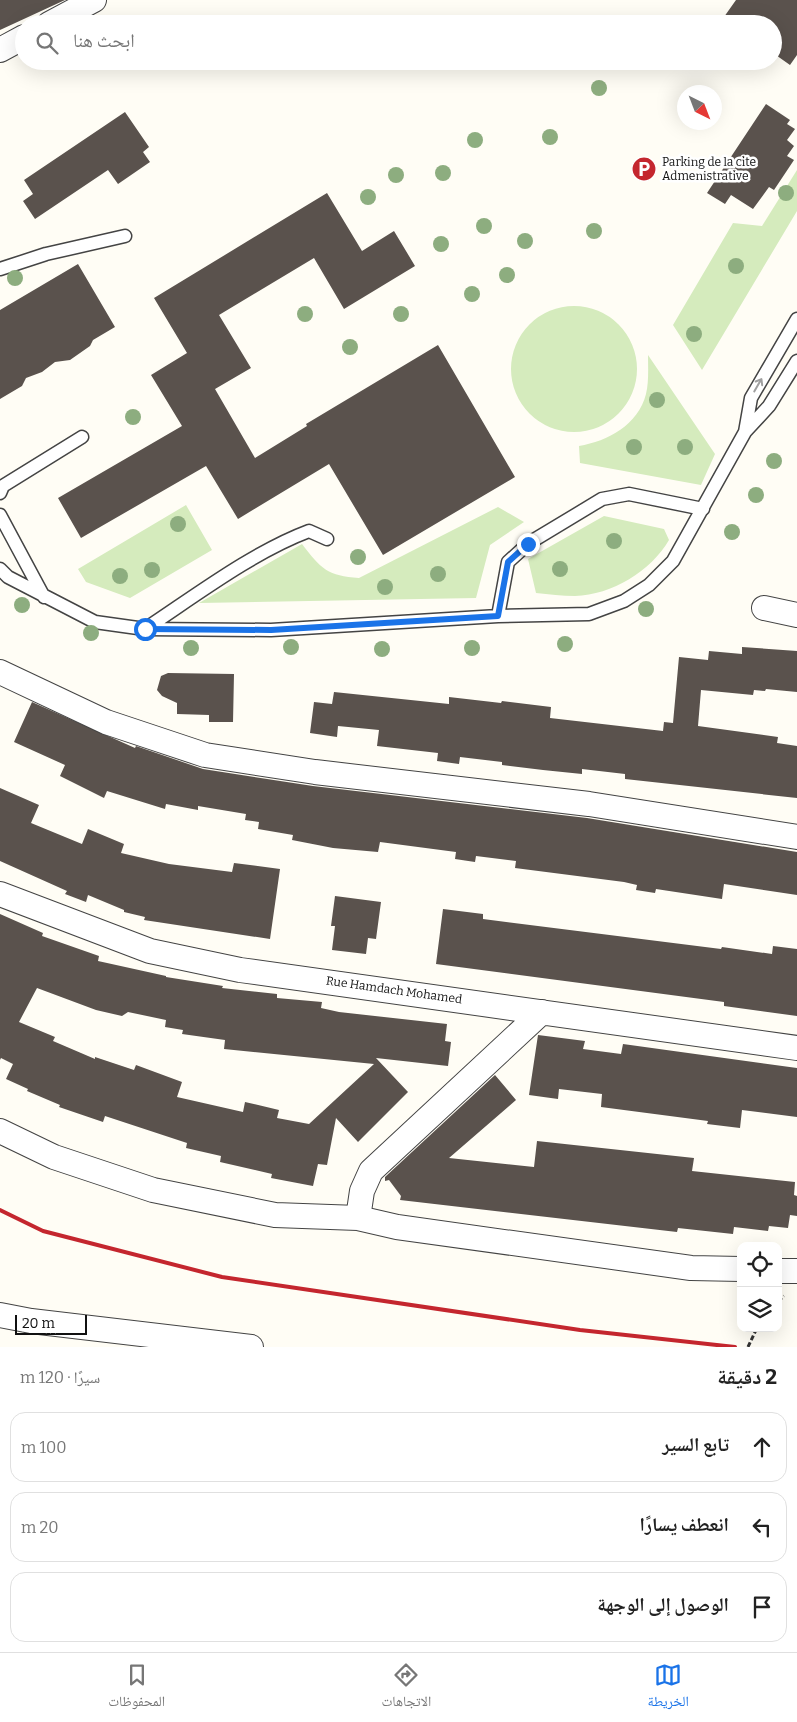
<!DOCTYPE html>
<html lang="ar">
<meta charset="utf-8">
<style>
body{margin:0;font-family:Bitter,"Noto Naskh Arabic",serif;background:#f2f2f2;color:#222;direction:rtl}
.controls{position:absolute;right:15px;bottom:15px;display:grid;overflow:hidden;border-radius:10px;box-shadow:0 5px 20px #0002}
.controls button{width:45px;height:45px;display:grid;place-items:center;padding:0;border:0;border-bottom:1px solid #e0e0e0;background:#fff;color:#222;font:25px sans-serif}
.compass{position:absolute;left:677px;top:85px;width:45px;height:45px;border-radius:50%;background:#fff;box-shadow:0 5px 20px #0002;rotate:138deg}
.scale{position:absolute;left:15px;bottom:12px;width:72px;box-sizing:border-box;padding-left:5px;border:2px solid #111;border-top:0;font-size:14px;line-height:18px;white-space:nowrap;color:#111;-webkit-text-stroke:4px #fff;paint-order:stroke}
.stop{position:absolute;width:15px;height:15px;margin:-11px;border:4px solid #1a73e8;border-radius:50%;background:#fff}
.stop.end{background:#1a73e8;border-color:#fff;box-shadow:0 1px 5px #0008}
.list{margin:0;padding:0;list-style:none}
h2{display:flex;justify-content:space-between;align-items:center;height:65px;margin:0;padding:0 20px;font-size:21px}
h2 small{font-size:16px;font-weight:400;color:#767676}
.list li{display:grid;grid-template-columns:32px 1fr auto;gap:15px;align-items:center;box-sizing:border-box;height:70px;margin:0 10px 10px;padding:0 10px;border:1px solid #e0e0e0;border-radius:15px}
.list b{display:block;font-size:19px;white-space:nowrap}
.list em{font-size:16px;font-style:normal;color:#767676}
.icon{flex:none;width:28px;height:28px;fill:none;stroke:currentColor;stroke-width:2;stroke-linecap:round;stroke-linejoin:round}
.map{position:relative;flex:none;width:797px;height:1347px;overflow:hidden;direction:ltr}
.search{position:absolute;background:#fff;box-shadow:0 5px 20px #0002;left:15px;right:15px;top:15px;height:55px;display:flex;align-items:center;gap:12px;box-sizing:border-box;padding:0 18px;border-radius:28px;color:#767676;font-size:19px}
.sheet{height:305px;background:#fff}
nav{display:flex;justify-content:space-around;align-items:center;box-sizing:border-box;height:70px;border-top:1px solid #e0e0e0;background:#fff;font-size:14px;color:#767676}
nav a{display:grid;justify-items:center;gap:2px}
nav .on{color:#1a73e8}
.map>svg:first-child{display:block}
.green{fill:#d5ebbd}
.building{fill:#5a524d;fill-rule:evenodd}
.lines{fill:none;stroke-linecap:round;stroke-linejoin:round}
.service-casing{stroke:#444;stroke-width:15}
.minor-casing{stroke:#444;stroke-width:26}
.path{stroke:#333;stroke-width:3;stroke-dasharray:5 2.5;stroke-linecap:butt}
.service{stroke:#fff;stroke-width:12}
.minor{stroke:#fff;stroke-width:24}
.rail{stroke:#c4262e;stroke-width:4}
.tree{fill:#8dad7f}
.oneway{stroke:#a0a0a0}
.route{stroke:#1a73e8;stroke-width:6}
.labels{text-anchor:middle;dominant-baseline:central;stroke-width:5;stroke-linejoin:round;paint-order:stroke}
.poi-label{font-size:12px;fill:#111;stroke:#fff;text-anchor:start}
.street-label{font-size:12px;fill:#111;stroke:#fff}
</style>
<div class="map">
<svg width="797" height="1347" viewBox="0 0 797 1347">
<rect width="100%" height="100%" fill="#fffdf5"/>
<path class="green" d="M797,170V211L702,370L673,325L733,223L762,226Z
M511 369a63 63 0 1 1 126 0a63 63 0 1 1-126 0Z
M648,355L715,454L701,485L580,463L579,446C608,441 638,425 646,394C649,382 648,367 648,355Z
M186,505L212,550L130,598L86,582L78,569Z
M498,507L524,522L490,545L476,598L199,603L302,544C321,569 328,576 359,578Z
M604,516L664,529L669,540C651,571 612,595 575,596C562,596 549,594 536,593L528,559Z"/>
<path class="building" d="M0,0H65L0,30Z
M736,0H797V55L790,65L773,53V24H719Z
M766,104L790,120L787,124L795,129L787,140L794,146L787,156L794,160L774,190L769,187L753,209L731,195L725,204L707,193Z
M125,112L149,147L143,152L150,162L118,184L108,170L35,219L23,201L33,194L24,180Z
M327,193L362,251L394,231L415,266L344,309L314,258L219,315L251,368L215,389L255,458L307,426L306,424L438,345L515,477L383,555L329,464L238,519L206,466L81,538L58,498L182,426L151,375L187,353L154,298Z
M78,264L115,327L93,340L90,346L70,360L55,362L42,372L26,378L22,386L0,399V310Z
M742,647L797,651V692L766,689L765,691L754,690L753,695L701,690L698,726L778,737L777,743L797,746V798L625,779V774L582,769V774L543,770L502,765V762L460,757L459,764L437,761L438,753L377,746L379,730L338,726L337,737L310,733L314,702L332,704L334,692L449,704V697L501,703L502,701L551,707L550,718L663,731L664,722L673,723L679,657L708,660L709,651L742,654Z
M168,673L234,674L233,722H209V715L177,714V703L162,696L157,690L161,676Z
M32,702L135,748L136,746L203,769L313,786L587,818L797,852V895L724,884L722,899L656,889L655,893L636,890L637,885L624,882L515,868L516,861L476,856L475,862L455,859L456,852L380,842L378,852L333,848L292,840L293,835L258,829L259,822L245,820L246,814L198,806V810L166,804L165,809L107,791L104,798L60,776L65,765L14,742Z
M0,788L39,805L31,823L82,844L88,829L124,844L121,853L169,864L232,872L234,863L280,869L270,939L144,920L145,917L124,912V910L88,895L86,902L65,894L67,891L0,861Z
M335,896L381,902L376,939L368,938L366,954L332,950L335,926H331Z
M443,909L483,914V919L721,949L722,947L772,954L773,946L797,949V1016L724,1006V1002L436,964Z
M0,914L43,933L42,936L99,956L98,961L166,976V977L223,986L222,988L277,994V998L322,1002L321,1008L339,1012L447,1024L445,1041L451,1042L448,1066L376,1058L408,1092L358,1142L336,1118L327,1165L318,1164L313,1186L271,1178L272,1174L220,1162L221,1156L186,1148L187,1143L105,1116L103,1122L59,1107L60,1105L27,1091L28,1089L6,1079L13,1064L1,1058L0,1060ZM37,988L96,1010L122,1016L128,1012L166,1020L165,1027L183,1030L182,1034L225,1040L224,1049L374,1064L309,1124L277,1118L279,1110L245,1102L243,1112L177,1097L182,1082L136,1065L134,1070L95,1057V1059L53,1041L55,1037L19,1022Z
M538,1035L585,1041L583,1049L621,1054L623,1044L797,1068V1117L742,1110L740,1128L707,1124L708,1121L601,1107L602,1094L559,1089L558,1099L529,1095Z
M495,1075L516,1100L449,1158L534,1167L537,1141L694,1158L692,1171L795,1182L794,1195L797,1196V1216L790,1215L788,1228L769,1226L768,1231L734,1227L733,1234L678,1228L677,1232L400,1200L401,1196L389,1180L385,1181V1177Z"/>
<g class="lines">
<defs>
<path id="service" d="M0,269L46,254L125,236
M745,432L751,398L797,319
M0,493L3,486L82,437
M0,515L44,597
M0,569L8,577L95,622L145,629L271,630L498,616L589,614L624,601L649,585L673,561L745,432L769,406L797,361
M498,616L508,562L529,543L602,499L629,494L703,509
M145,629C195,596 253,552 309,531L327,539"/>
<path id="minor" d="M49,24L94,0
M0,50L24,37
M764,608L797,615
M0,672L106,722L205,755L315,772L589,804L797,837
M0,894L150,951L240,970L797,1048
M0,1131L54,1157L153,1190L275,1215L358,1218L397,1227L691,1268L741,1269
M358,1218L362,1191L371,1171L542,1012
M778,1271H797
M0,1315L31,1321L251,1347"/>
</defs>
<use href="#service" class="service-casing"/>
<use href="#minor" class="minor-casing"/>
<path class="path" d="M778,1301L784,1296
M748,1347L757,1328"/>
<use href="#service" class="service"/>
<use href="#minor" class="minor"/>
<path class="rail" d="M0,1210L43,1231L222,1277L580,1330L735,1347"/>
</g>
<g class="tree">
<circle cx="599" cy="88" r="8"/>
<circle cx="550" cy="137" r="8"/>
<circle cx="475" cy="140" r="8"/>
<circle cx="443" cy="173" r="8"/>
<circle cx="396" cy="175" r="8"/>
<circle cx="786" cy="193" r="8"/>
<circle cx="368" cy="197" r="8"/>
<circle cx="484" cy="226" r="8"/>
<circle cx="594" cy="231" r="8"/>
<circle cx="525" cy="241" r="8"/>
<circle cx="441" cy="244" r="8"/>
<circle cx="736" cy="266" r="8"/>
<circle cx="507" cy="275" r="8"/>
<circle cx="15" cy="278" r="8"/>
<circle cx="472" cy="294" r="8"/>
<circle cx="305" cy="314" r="8"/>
<circle cx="401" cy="314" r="8"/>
<circle cx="694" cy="334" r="8"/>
<circle cx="350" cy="347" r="8"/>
<circle cx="657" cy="400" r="8"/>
<circle cx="133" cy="417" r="8"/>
<circle cx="634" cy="447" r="8"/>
<circle cx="685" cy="447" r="8"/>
<circle cx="774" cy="461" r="8"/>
<circle cx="756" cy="495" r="8"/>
<circle cx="178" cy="524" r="8"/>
<circle cx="732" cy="532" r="8"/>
<circle cx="614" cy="541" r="8"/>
<circle cx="358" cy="557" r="8"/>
<circle cx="560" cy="569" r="8"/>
<circle cx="152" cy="570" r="8"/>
<circle cx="438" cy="574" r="8"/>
<circle cx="120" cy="576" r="8"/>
<circle cx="385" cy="587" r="8"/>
<circle cx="22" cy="605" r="8"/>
<circle cx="646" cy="609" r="8"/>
<circle cx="91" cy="633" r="8"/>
<circle cx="565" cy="644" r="8"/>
<circle cx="291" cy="647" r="8"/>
<circle cx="191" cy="648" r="8"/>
<circle cx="472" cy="648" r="8"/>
<circle cx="382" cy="649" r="8"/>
</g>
<defs><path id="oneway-shaft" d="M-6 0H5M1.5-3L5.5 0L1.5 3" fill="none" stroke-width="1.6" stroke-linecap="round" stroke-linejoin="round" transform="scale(1.25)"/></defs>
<use class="oneway" href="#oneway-shaft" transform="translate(758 385) rotate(-60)"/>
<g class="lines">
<path class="route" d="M145,629L271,630L498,616L508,562L528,544"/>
</g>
<defs>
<symbol id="parking-disc" viewBox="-11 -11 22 22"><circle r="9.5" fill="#c4262e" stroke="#fff"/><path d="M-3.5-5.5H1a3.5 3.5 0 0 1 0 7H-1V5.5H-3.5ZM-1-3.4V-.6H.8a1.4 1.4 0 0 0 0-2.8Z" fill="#fff"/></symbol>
</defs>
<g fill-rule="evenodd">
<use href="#parking-disc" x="630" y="155" width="28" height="28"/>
</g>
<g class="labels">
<g class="poi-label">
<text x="662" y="162">Parking de la cite<tspan x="662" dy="14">Admenistrative</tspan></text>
</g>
<g class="street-label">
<text transform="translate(394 990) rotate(8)">Rue Hamdach Mohamed</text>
</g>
</g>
</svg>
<div class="controls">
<button><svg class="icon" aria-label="locate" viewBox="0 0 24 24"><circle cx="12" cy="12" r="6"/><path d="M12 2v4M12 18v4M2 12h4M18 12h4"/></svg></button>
<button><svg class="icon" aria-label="layers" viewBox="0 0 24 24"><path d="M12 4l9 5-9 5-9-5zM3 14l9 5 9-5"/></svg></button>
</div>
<svg class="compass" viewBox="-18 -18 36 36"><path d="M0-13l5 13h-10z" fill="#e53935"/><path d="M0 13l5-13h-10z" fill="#767676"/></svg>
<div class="scale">20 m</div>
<div class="stop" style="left:145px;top:629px"></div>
<div class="stop end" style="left:528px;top:544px"></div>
<div class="search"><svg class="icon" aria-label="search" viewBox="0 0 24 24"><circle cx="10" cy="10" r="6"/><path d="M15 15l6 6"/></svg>ابحث هنا</div>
</div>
<section class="sheet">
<h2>2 دقيقة<small>سيرًا · 120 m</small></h2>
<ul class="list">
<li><svg class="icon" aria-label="ahead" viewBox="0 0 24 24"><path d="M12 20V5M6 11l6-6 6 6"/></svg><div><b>تابع السير</b></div><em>100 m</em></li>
<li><svg class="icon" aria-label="left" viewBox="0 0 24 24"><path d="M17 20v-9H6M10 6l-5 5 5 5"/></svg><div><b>انعطف يسارًا</b></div><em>20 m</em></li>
<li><svg class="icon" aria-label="arrive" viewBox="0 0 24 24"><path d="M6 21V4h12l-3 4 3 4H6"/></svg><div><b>الوصول إلى الوجهة</b></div></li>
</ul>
</section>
<nav>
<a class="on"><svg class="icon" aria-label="map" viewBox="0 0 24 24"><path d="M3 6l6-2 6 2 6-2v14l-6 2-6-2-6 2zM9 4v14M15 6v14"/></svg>الخريطة</a>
<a><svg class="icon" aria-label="directions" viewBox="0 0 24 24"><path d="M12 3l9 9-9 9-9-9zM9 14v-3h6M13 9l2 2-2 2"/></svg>الاتجاهات</a>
<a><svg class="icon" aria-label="saved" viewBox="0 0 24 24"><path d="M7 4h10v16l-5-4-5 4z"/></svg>المحفوظات</a>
</nav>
